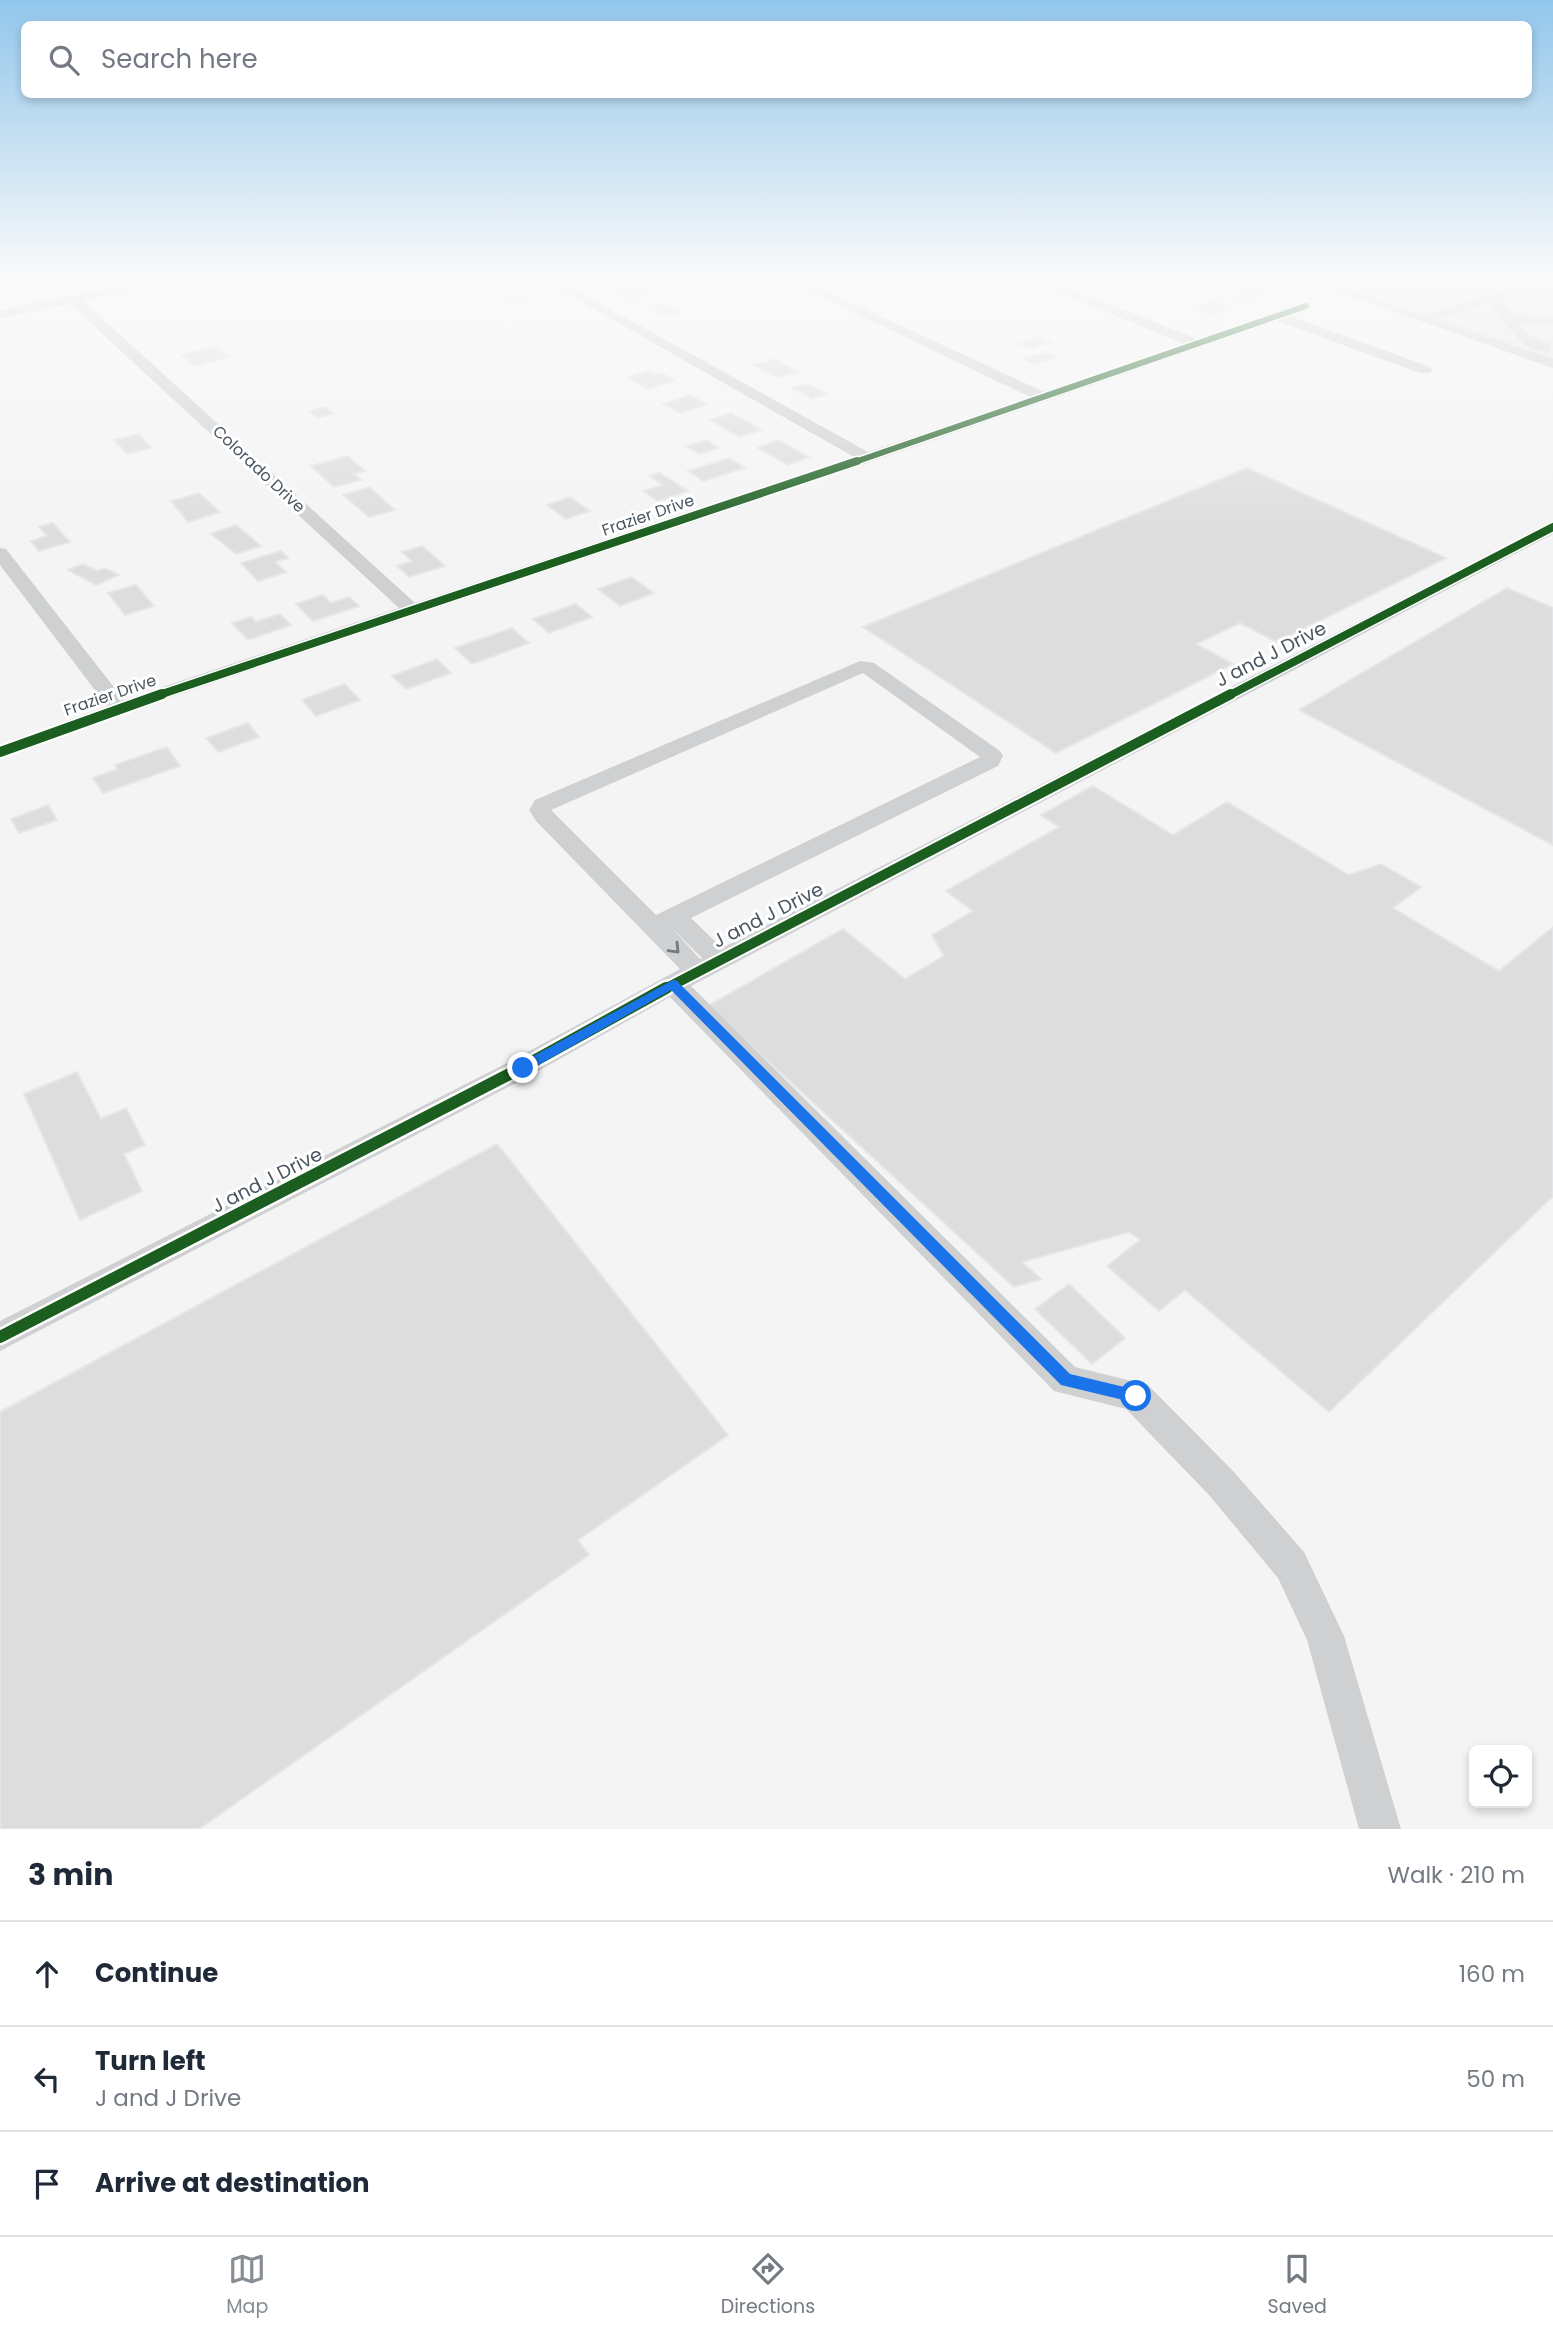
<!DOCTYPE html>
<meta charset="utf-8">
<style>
body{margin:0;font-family:Poppins,sans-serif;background:#f2f2f3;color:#1f2937}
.controls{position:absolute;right:21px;bottom:21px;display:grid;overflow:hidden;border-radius:10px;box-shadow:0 4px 10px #0003}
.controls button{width:63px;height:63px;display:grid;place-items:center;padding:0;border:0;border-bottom:2px solid #e0e1e3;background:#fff;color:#1f2937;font:35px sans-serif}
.stop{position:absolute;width:21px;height:21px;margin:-16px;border:5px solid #1a73e8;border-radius:50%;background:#fff}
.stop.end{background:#1a73e8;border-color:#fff;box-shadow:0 2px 7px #0008}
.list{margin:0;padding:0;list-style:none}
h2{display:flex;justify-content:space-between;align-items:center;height:91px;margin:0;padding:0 28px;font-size:30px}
h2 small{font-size:23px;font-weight:400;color:#747a83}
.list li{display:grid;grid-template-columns:46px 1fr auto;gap:21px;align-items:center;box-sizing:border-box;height:105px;padding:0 28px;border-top:2px solid #e0e1e3}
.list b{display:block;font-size:26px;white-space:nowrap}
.list p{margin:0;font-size:23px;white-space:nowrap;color:#747a83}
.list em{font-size:23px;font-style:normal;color:#747a83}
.icon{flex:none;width:38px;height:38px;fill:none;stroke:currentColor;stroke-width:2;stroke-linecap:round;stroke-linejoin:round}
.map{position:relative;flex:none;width:1553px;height:1829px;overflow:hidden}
.search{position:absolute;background:#fff;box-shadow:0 4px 10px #0003;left:21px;right:21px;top:21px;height:77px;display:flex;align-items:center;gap:18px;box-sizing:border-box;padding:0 24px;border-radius:10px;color:#747a83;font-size:26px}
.sheet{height:406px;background:#fff}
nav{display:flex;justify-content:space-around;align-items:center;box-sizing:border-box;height:98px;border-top:2px solid #e0e1e3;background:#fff;font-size:19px;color:#747a83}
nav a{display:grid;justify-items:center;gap:4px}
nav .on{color:#868d94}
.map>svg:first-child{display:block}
.education{fill:#e6e5e6}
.building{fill:#ddddde;stroke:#e5e6e7;stroke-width:2}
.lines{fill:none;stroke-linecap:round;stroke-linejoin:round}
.minor{fill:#ced0d2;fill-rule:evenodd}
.cycleway-far3-casing{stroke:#fff;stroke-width:9}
.cycleway-far2-casing{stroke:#fff;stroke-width:11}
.cycleway-far1-casing{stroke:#fff;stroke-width:14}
.cycleway-casing{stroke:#fff;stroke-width:17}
.cycleway-far3{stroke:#1b5e20;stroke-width:6}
.cycleway-far2{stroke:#1b5e20;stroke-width:8}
.cycleway-far1{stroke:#1b5e20;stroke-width:10}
.cycleway{stroke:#1b5e20;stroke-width:12}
.oneway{stroke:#727b83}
.route{fill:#1a73e8}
.labels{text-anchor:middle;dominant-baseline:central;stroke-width:6;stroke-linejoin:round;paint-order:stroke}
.far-street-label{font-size:16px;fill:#4a5661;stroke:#fff}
.street-label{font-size:19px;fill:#4a5661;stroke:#fff}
</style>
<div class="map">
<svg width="1553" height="1829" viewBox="0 0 1553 1829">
<rect width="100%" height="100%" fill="#f4f4f4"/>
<path class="education" d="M1317,278H1553V359Z"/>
<path class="building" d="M487,278L502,286L481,291L465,282Z
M1515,278H1553V285L1530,284L1527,279Z
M627,283L651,295L631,300L607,288Z
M1254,288L1270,294L1243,303L1227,297Z
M519,294L531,301L513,305L502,298Z
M1213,300L1233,307L1211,315L1191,307Z
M665,304L681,312L664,317L648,308Z
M1038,337L1051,342L1030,349L1017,343Z
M215,346L230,357L196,366L181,355Z
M1045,352L1056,357L1034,364L1023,359Z
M775,359L798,372L777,378L753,365Z
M648,371L655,375L662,373L674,381L647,389L628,377Z
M807,384L827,394L812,399L792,388Z
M690,395L707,405L680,413L663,404Z
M326,407L334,414L318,418L309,411Z
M731,413L762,430L740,437L710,420Z
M138,434L152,448L128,454L114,440Z
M706,440L719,448L699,454L686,446Z
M778,440L809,457L788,465L758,448Z
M348,456L365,471L354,474L361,480L334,487L311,466Z
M729,458L745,468L703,481L688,471Z
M1247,468L1446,558L1277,642L1240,623L1196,644L1233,664L1056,753L863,627Z
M660,473L688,491L658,501L643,491L663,485L650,476Z
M369,487L395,510L369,517L343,495Z
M199,493L220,512L188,522L171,501Z
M570,497L590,511L566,519L547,505Z
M53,523L70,542L39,551L31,541L47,536L39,527Z
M236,525L261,546L236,554L211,534Z
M422,546L445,566L409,577L397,566L412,561L402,552Z
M281,551L288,558L275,562L286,572L258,581L241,563Z
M83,564L97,571L105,568L119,575L96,585L68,570Z
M631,577L654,593L620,606L598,589Z
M136,585L154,606L125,615L108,593Z
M1507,588L1553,608V845L1299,710Z
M323,595L331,603L349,597L359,606L313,621L296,604Z
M576,604L592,617L549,633L533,619Z
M280,614L291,625L248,640L232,623L251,617L256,622Z
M512,628L529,643L472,664L455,648Z
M437,659L451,673L406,689L392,676Z
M345,684L360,700L316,716L302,700Z
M248,723L259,737L218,752L206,738Z
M167,747L180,766L103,793L93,778L118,769L115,765Z
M1093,786L1173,835L1227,802L1349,875L1381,864L1421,887L1393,908L1499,971L1553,927V1196L1329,1412L1185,1290L1159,1311L1107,1266L1140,1240L1129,1232L1022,1262L1041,1279L1014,1287L708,1006L843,929L905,979L944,956L932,935L973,911L946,891L1059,827L1041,815Z
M48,805L57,820L19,833L11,819Z
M77,1072L101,1119L126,1108L145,1145L124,1154L142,1191L80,1220L24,1094Z
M497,1144L728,1435L578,1540L589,1555L199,1829H0V1412Z
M1069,1284L1125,1338L1092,1364L1035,1309Z"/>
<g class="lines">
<path class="minor" d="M156,278H181L175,282L83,301L415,603L854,457L539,278H554L868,452L1030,397L782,278H798L1044,392L1184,344L1026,278H1043L1197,339L1306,302L1311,303V309L1290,316L1430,367L1432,370L1430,373H1420L1277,321L873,461L127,712L0,758V745L107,706L0,565V548L6,549L124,700L399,608L70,304L0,318V310Z
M1298,278H1316L1424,315L1503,290L1553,289V297L1498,300L1513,315L1553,317V325L1519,324L1531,336L1551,345V351C1521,356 1506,319 1487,304L1437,319L1553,359V368Z
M1553,522V534L691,986L1075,1367L1148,1385L1233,1471L1304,1552L1344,1636L1401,1829H1359L1307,1640L1278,1578L1209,1495L1126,1409L1054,1391L670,997L533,1074L0,1351V1321L513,1060L680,969L536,821L529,810L535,800L860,661L874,663L1000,751L1003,756L998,766L691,918L722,948ZM863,673L980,757L656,915L551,810ZM671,927L702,958L700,959Z"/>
<defs>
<path id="cycleway-far3" d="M852,463L1306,306"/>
<path id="cycleway-far2" d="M156,696L857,461
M1228,696L1553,527"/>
<path id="cycleway-far1" d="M0,752L162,694
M663,990L1231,694"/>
<path id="cycleway" d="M0,1337L523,1067L666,988"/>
</defs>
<use href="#cycleway-far3" class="cycleway-far3-casing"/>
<use href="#cycleway-far2" class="cycleway-far2-casing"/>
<use href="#cycleway-far1" class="cycleway-far1-casing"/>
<use href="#cycleway" class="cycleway-casing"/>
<use href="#cycleway-far3" class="cycleway-far3"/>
<use href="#cycleway-far2" class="cycleway-far2"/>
<use href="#cycleway-far1" class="cycleway-far1"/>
<use href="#cycleway" class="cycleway"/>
</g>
<defs><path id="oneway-chevron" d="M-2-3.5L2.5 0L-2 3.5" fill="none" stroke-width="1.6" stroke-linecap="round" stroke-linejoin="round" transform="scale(1.75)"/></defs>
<use class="oneway" href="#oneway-chevron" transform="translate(675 949) rotate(46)"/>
<linearGradient id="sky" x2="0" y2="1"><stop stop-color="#91c6eb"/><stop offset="0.52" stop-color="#fafafa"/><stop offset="1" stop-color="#fafafa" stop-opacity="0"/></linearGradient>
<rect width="1553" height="534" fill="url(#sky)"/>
<path class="route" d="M673,980L677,981L1070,1374L1141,1391L1144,1396L1141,1401L1136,1403L1061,1385L671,990L528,1071H519V1064Z"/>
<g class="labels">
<g class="far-street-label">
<text transform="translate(259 469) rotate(43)">Colorado Drive</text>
<text transform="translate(648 515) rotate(-19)">Frazier Drive</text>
<text transform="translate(110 695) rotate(-19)">Frazier Drive</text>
</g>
<g class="street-label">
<text transform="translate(1271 654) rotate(-27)">J and J Drive</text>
<text transform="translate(768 915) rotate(-27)">J and J Drive</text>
<text transform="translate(267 1180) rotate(-27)">J and J Drive</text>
</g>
</g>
</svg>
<div class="controls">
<button><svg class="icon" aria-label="locate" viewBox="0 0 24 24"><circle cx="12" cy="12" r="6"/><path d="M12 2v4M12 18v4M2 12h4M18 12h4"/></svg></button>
</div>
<div class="stop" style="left:1136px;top:1396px"></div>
<div class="stop end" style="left:523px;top:1068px"></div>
<div class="search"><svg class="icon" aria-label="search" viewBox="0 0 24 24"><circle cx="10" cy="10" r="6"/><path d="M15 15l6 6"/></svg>Search here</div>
</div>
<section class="sheet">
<h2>3 min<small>Walk · 210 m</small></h2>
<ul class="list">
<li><svg class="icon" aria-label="ahead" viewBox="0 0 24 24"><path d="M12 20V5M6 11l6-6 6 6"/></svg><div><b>Continue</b></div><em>160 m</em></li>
<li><svg class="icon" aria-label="left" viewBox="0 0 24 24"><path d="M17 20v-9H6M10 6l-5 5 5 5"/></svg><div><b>Turn left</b><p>J and J Drive</p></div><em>50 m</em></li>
<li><svg class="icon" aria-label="arrive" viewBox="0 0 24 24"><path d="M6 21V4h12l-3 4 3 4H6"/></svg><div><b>Arrive at destination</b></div></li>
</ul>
</section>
<nav>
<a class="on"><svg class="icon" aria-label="map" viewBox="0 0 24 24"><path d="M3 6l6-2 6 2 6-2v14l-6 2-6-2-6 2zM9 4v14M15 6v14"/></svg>Map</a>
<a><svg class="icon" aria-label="directions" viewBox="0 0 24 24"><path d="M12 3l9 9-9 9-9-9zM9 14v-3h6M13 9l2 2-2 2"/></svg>Directions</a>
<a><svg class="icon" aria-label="saved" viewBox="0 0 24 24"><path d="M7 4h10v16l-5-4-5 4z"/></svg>Saved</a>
</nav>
